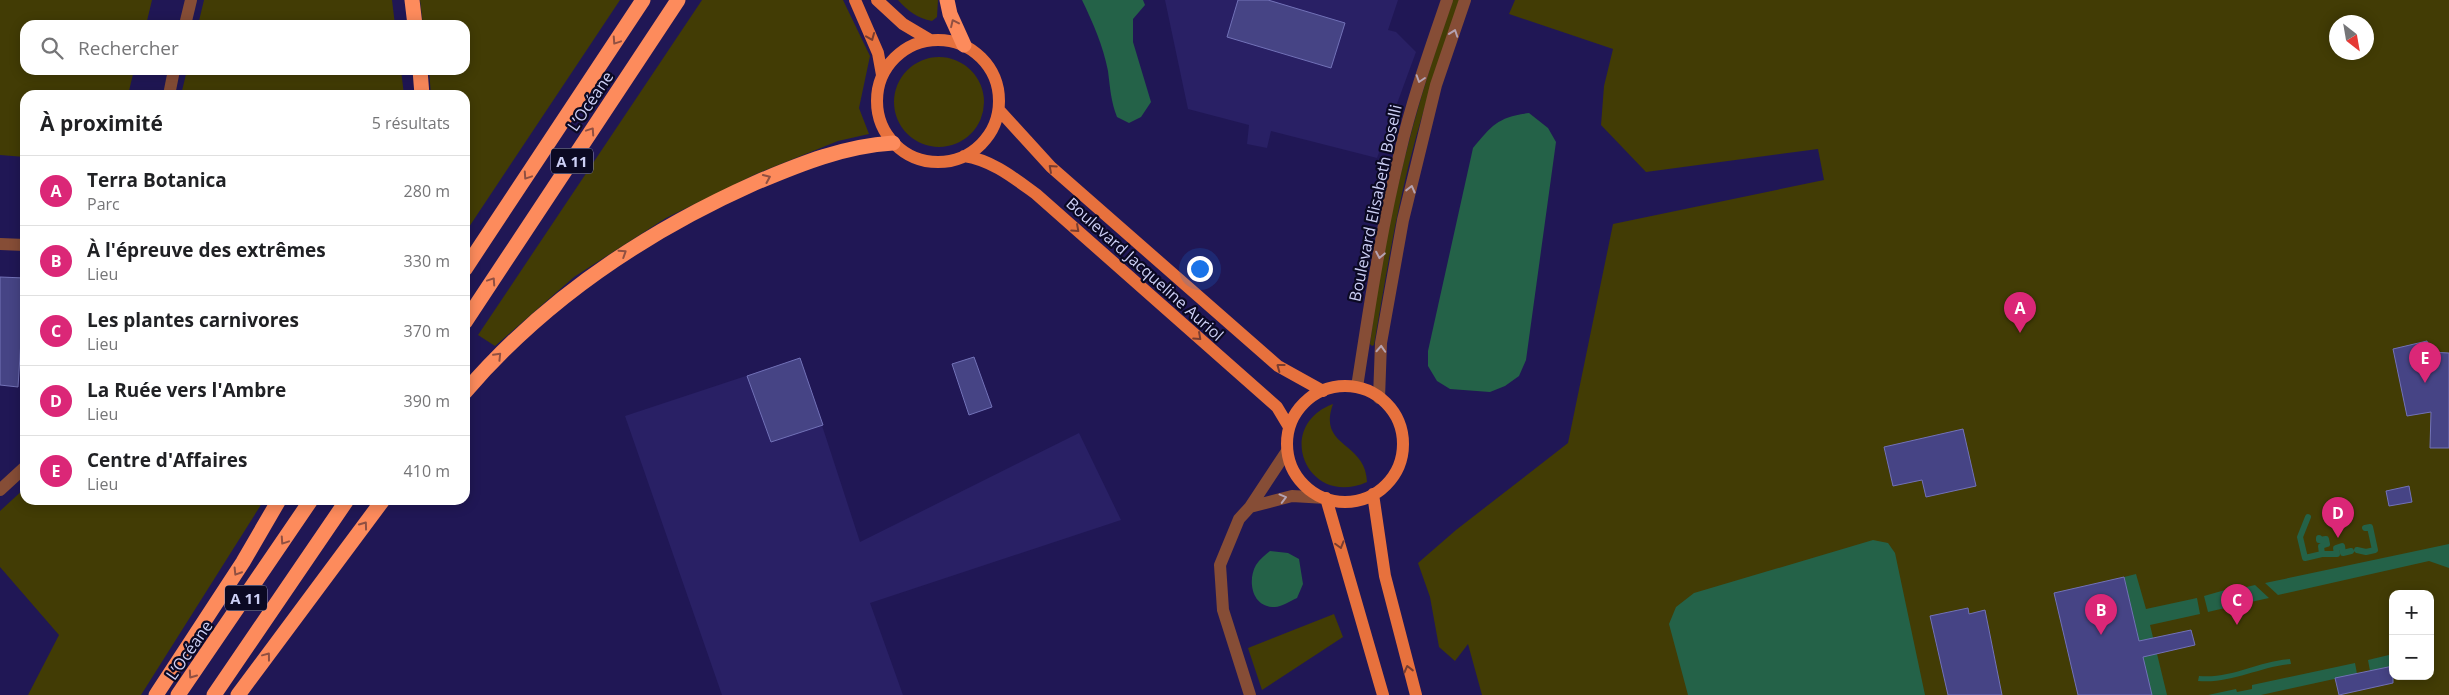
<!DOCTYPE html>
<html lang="fr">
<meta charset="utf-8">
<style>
body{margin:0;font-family:"Open Sans",sans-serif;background:#f6f6f6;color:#202124}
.controls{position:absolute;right:15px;bottom:15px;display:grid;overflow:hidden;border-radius:10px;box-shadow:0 2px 12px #0003}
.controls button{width:45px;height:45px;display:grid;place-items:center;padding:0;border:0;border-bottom:1px solid #e0e0e0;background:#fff;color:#202124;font:25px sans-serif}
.compass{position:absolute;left:2329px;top:15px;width:45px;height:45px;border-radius:50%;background:#fff;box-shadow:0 2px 12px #0003;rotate:149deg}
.you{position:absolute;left:1199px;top:268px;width:18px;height:18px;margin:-12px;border:4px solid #fff;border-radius:50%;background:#1a73e8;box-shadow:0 0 0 8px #1a73e833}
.badge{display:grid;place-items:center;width:32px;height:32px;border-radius:50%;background:#db2777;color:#fff;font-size:16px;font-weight:700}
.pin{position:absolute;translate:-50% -41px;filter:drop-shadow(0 1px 2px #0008)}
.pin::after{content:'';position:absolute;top:26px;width:18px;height:15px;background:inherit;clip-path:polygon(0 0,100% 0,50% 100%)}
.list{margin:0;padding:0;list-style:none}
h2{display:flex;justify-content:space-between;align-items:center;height:65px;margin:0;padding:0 20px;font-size:21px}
h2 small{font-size:16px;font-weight:400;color:#757577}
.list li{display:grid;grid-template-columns:32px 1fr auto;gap:15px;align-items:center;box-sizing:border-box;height:70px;padding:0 20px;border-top:1px solid #e0e0e0}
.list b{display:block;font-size:19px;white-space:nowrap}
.list p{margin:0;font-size:16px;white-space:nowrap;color:#757577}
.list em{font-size:16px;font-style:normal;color:#757577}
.icon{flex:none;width:28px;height:28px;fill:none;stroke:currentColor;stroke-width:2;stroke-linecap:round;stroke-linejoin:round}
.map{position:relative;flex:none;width:2449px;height:695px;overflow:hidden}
.search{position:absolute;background:#fff;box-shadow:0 2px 12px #0003;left:20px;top:20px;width:450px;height:55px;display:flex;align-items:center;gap:12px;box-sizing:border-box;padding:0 18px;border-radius:15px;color:#757577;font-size:19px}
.panel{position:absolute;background:#fff;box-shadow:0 2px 12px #0003;left:20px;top:90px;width:450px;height:415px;border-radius:15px}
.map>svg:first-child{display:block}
.built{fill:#292065}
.green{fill:#423c05;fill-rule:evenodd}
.water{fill:#246248}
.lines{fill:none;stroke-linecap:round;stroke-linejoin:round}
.stream{stroke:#246248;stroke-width:6}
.building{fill:#464485;stroke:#7272b8}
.minor{stroke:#864d36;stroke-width:12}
.major{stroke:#e7713d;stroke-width:12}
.highway{stroke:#fd8b5c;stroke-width:15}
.oneway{stroke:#905042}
.oneway2{stroke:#b4a2b2}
.oneway3{stroke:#793d30}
.labels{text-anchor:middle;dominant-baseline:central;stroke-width:4.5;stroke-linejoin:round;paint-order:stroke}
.shield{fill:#0b0923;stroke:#9294b6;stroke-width:1}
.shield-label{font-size:15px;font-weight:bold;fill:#cccff5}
.street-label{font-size:16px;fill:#cccff5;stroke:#0b0923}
</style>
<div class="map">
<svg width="2449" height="695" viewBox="0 0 2449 695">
<rect width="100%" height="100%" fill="#201755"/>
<path class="built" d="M1165,0H1398L1388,30L1396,32L1416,52L1377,158L1271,131L1267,148L1247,144L1249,125L1188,109Z
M800,358L860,542L1079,433L1121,520L870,603L903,695H722L625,416Z"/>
<path class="green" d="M0,0H152L146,25H25V70H134L128,95H25V157L0,155Z
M204,0H392L395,25H198Z
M420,0H620L465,233V95H431L429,70H465V25H423Z
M702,0H843L870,56L859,108L869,134L838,141L756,174L666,218L574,277L495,346L478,335Z
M898,0H938L937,17L932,21C917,18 908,11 898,0Z
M1453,0H1460C1445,45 1429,91 1416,137C1397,205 1386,275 1374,345L1372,346L1370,344C1384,227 1413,111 1453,0Z
M1515,0H2449V695H1482L1468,644L1455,661L1439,647L1430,597L1418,563L1456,530L1568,443L1613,224L1824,180L1818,149L1646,172L1601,125L1604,86L1613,49L1509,14ZM2336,22H2366V52H2336ZM2393,594H2430V676H2393Z
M894 102a45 45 0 1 1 90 0a45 45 0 1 1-90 0Z
M187,70H401L404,95H181Z
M1333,404C1317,448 1366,441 1367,482C1307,509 1273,426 1333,404Z
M25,488V500H264L141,695H28L59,635L0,567V511Z
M1334,614L1343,637L1262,690L1248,648Z"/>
<path class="water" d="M1082,0H1143L1145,5L1133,19V42L1151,102L1141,117L1129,123L1117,117C1111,102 1110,87 1108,71C1103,45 1093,23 1082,0Z
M1529,113L1548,128L1556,142L1526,360L1519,376L1505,386L1490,392L1450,389L1437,381L1428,366V351L1473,148C1492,125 1498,117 1529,113Z
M1873,540L1888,543L1895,553L1925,695H1688L1669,624L1676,607L1694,593Z
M2449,544V568L2429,561L2278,595L2265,583Z
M1270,551L1288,553L1299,559L1303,584L1297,598C1290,601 1281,607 1275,607C1252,608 1247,581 1256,565C1260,559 1265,555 1270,551Z
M2136,574L2146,609L2197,598L2200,614L2150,625L2167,695H2148L2151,694L2124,577Z
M2255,585L2269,598L2237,605L2234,590Z
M2225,590L2229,607L2208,612L2204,596Z
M2393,654V666L2370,671L2368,660Z
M2290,659L2291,664C2259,667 2231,684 2198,681L2199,676C2231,679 2258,661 2290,659Z
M2355,663L2357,674L2261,695H2208L2236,689L2237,692L2252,689V685Z"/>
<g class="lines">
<path class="stream" d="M2308,517L2300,537L2305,558L2322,554L2321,546L2327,544L2326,539L2319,540V538
M2357,550L2366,552L2375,550L2370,527L2365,528
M2322,554H2337L2336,548L2342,546L2343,553L2351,551"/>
</g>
<path class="building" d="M1238,0H1268L1345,23L1331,68L1227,37Z
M0,277L25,278L18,387L0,385Z
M2427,341L2430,352L2449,353V448H2430L2431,412L2407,416L2393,349Z
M974,357L992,407L969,415L952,364Z
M800,358L823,425L771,442L747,376Z
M1963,429L1976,486L1926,497L1922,480L1893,486L1884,447Z
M2409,486L2412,502L2389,506L2386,491Z
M2124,577L2139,641L2191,630L2195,645L2143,657L2152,695H2078L2054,593Z
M1968,608L1969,614L1985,610L2002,695H1948L1930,616Z
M2393,666V683L2339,695L2335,678Z"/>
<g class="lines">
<path class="minor" d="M185,25L191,0
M169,95L174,70
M0,244L25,245
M1357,387C1369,309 1381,229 1400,152C1412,100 1430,50 1447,0
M1379,398L1381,343L1403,220L1436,85L1465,0
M1287,451L1250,507L1292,496L1326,498
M0,490L25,467
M1250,507L1239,519L1220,565L1223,610L1250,695"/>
<path class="major" d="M855,0L878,53L882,75
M877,0L903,24L930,40
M877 101a61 61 0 1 1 122 0a61 61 0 1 1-122 0Z
M999,110L1051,167L1278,366L1323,391
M964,156C992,160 1014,178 1036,194L1277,407L1289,427
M1287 444a58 58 0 1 1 116 0a58 58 0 1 1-116 0Z
M1373,494L1385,576L1416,695
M1326,498L1383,695"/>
<path class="highway" d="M412,0L415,25
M947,0L950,14L964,45
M420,70L422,95
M465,269L643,0
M465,322L678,0
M465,392C545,299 643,233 755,183C800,164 844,146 893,143
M156,695L243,562L279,500
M178,695L311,500
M214,695L347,500
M238,695L383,500"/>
</g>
<defs><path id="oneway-chevron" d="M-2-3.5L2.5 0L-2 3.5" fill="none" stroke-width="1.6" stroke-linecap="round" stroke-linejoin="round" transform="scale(1.25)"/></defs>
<g class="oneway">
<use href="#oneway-chevron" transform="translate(954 23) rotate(-115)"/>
<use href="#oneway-chevron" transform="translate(616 41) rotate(124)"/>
<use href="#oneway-chevron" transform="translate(591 131) rotate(-56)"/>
<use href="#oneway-chevron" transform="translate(527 176) rotate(124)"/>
<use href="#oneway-chevron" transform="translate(767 178) rotate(-24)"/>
<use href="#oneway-chevron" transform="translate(623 253) rotate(-33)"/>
<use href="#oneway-chevron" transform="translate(492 281) rotate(-56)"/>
<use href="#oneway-chevron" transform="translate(498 356) rotate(-46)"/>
<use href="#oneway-chevron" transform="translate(364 525) rotate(-54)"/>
<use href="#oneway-chevron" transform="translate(284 541) rotate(124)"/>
<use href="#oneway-chevron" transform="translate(237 572) rotate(122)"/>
<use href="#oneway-chevron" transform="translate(267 656) rotate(-53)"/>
<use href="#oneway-chevron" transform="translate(192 675) rotate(125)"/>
</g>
<g class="oneway2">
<use href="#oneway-chevron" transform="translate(1454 33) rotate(-71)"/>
<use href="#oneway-chevron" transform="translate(1420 79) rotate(108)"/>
<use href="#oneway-chevron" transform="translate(1411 189) rotate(-76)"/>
<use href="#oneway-chevron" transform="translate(1380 255) rotate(101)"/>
<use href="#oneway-chevron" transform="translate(1381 349) rotate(-87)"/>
<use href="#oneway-chevron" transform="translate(1283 498) rotate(-15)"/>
</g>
<g class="oneway3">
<use href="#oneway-chevron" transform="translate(871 37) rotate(68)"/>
<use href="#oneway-chevron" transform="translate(1052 168) rotate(-138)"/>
<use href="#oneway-chevron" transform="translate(1076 229) rotate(42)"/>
<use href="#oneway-chevron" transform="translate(1198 337) rotate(42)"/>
<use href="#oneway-chevron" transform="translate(1280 367) rotate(-143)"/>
<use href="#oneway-chevron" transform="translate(1340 545) rotate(74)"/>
<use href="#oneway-chevron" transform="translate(1408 669) rotate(-104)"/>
</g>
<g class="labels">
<g class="shield">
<rect x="551" y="148.5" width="42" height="25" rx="4"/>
<rect x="225" y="585.5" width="42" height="25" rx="4"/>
</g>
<g class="shield-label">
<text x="572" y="161">A 11</text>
<text x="246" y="598">A 11</text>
</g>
<g class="street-label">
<text transform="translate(590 101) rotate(-56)">L’Océane</text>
<text transform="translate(1375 203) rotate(-78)">Boulevard Elisabeth Boselli</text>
<text transform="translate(1145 269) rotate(42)">Boulevard Jacqueline Auriol</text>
<text transform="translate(189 650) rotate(-55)">L’Océane</text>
</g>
</g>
</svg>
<div class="controls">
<button>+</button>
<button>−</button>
</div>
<svg class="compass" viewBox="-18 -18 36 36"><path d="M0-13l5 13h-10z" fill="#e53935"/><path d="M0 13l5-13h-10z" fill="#757577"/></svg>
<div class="you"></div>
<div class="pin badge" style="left:2020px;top:333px">A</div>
<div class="pin badge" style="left:2101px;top:635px">B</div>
<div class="pin badge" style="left:2237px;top:625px">C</div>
<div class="pin badge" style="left:2338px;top:538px">D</div>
<div class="pin badge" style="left:2425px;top:383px">E</div>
<div class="search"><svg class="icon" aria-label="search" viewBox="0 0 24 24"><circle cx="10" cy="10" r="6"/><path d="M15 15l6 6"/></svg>Rechercher</div>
<section class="panel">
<h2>À proximité<small>5 résultats</small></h2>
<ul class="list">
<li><span class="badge">A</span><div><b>Terra Botanica</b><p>Parc</p></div><em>280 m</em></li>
<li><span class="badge">B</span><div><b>À l'épreuve des extrêmes</b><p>Lieu</p></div><em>330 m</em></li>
<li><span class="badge">C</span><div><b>Les plantes carnivores</b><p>Lieu</p></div><em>370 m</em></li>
<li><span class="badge">D</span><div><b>La Ruée vers l'Ambre</b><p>Lieu</p></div><em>390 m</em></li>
<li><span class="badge">E</span><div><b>Centre d'Affaires</b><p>Lieu</p></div><em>410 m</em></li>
</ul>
</section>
</div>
